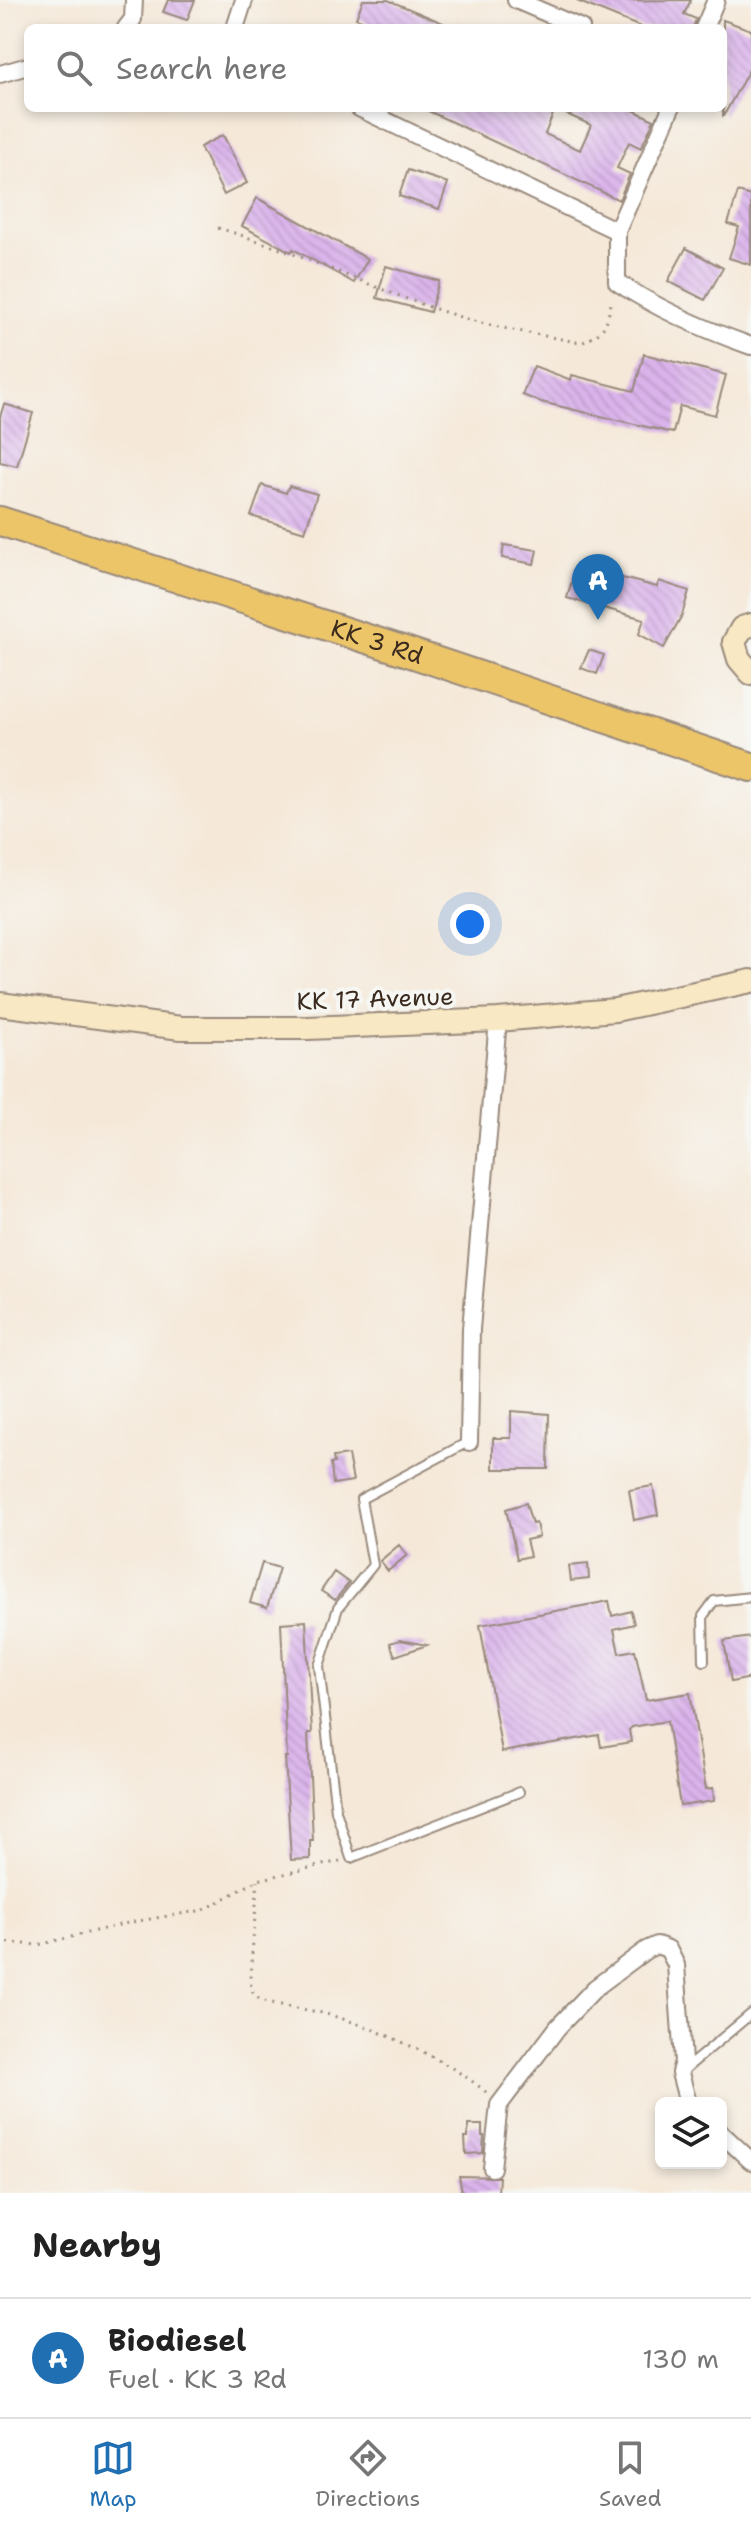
<!DOCTYPE html>
<meta charset="utf-8">
<style>
body{margin:0;font-family:"Shantell Sans",sans-serif;background:#f6f6f6;color:#222}
.controls{position:absolute;right:24px;bottom:24px;display:grid;overflow:hidden;border-radius:12px;box-shadow:0 4px 12px #0003}
.controls button{width:72px;height:72px;display:grid;place-items:center;padding:0;border:0;border-bottom:2px solid #e0e0e0;background:#fff;color:#222;font:40px sans-serif}
.you{position:absolute;left:470px;top:924px;width:28px;height:28px;margin:-20px;border:6px solid #fff;border-radius:50%;background:#1a73e8;box-shadow:0 0 0 12px #1a73e833}
.badge{display:grid;place-items:center;width:52px;height:52px;border-radius:50%;background:#1f6fb2;color:#fff;font-size:26px;font-weight:700}
.pin{position:absolute;translate:-50% -66px;filter:drop-shadow(0 2px 4px #0008)}
.pin::after{content:'';position:absolute;top:42px;width:28px;height:24px;background:inherit;clip-path:polygon(0 0,100% 0,50% 100%)}
.list{margin:0;padding:0;list-style:none}
h2{display:flex;justify-content:space-between;align-items:center;height:104px;margin:0;padding:0 32px;font-size:34px}
h2 small{font-size:26px;font-weight:400;color:#767676}
.list li{display:grid;grid-template-columns:52px 1fr auto;gap:24px;align-items:center;box-sizing:border-box;height:120px;padding:0 32px;border-top:2px solid #e0e0e0}
.list b{display:block;font-size:30px;white-space:nowrap}
.list p{margin:0;font-size:26px;white-space:nowrap;color:#767676}
.list em{font-size:26px;font-style:normal;color:#767676}
.icon{flex:none;width:44px;height:44px;fill:none;stroke:currentColor;stroke-width:2;stroke-linecap:round;stroke-linejoin:round}
.map{position:relative;flex:none;width:751px;height:2193px;overflow:hidden}
.search{position:absolute;background:#fff;box-shadow:0 4px 12px #0003;left:24px;right:24px;top:24px;height:88px;display:flex;align-items:center;gap:20px;box-sizing:border-box;padding:0 28px;border-radius:12px;color:#767676;font-size:30px}
.sheet{height:224px;background:#fff}
nav{display:flex;justify-content:space-around;align-items:center;box-sizing:border-box;height:112px;border-top:2px solid #e0e0e0;background:#fff;font-size:22px;color:#767676}
nav a{display:grid;justify-items:center;gap:4px}
nav .on{color:#1f6fb2}
.map>svg:first-child{display:block}
.building{fill:url(#building-back-hatch);fill-rule:evenodd}
.lines{fill:none;stroke-linecap:round;stroke-linejoin:round}
.lane-casing{stroke:#98897b;stroke-width:12}
.street-casing{stroke:#98897b;stroke-width:20}
.secondary-casing{stroke:#98897b;stroke-width:26}
.highway-casing{stroke:#98897b;stroke-width:32}
.path{stroke:#98897b;stroke-width:3;stroke-dasharray:2 6;stroke-linecap:butt}
.lane{stroke:#fff;stroke-width:8}
.street{stroke:#fff;stroke-width:16}
.secondary{stroke:#f8e8c3;stroke-width:22}
.highway{stroke:#edc569;stroke-width:28}
.labels{text-anchor:middle;dominant-baseline:central;stroke-width:8;stroke-linejoin:round;paint-order:stroke}
.street-label{font-size:24px;fill:#3b2a1e;stroke:#f6f6f2}
</style>
<div class="map">
<svg width="751" height="2193" viewBox="0 0 751 2193">
<defs>
<pattern id="building-back-hatch" width="6" height="6" patternUnits="userSpaceOnUse" patternTransform="scale(2)"><rect width="6" height="6" fill="#dab3eb"/><path d="M-1 5l2 2M0 0l6 6M5-1l2 2" fill="none" stroke="#bc9ac9"/></pattern>
</defs>
<rect width="100%" height="100%" fill="#f6f6f2"/>
<filter id="ink" filterUnits="userSpaceOnUse"><feTurbulence type="fractalNoise" baseFrequency=".0125" numOctaves="2"/><feDisplacementMap in="SourceGraphic" scale="16" xChannelSelector="R" yChannelSelector="G"/><feConvolveMatrix kernelMatrix="1 2 1 2 8 2 1 2 1" color-interpolation-filters="sRGB"/></filter>
<filter id="wash" filterUnits="userSpaceOnUse"><feTurbulence type="fractalNoise" baseFrequency=".006" numOctaves="4" result="noise"/><feDisplacementMap in="SourceGraphic" scale="32" xChannelSelector="R" yChannelSelector="G"/><feGaussianBlur stdDeviation="1.8" result="paint"/><feColorMatrix in="noise" values="0 0 0 0 0 0 0 0 0 0 0 0 0 0 0 0 0 1.4 0 .05"/><feComposite in="paint" operator="in"/></filter>
<g filter="url(#wash)">
<rect width="100%" height="100%" fill="#f5e8d8"/>
<g id="blocks">
<path class="building" d="M168,0H195L187,20L163,12Z
M363,0H388L455,28H366L369,23L356,18Z
M691,0L684,14L696,19L693,28H643L577,1Z
M723,20L751,30V66L723,117Z
M422,108H629L654,120L641,148L629,142L617,168L630,174L619,200ZM555,109L591,125L580,150L545,134Z
M223,135L247,183L224,195L200,147Z
M408,170L448,183L439,209L399,196Z
M738,192L751,196V265L729,258L739,227L728,224Z
M257,198L368,259L354,283L293,249L291,252L242,226Z
M686,248L723,268L705,300L668,281Z
M386,266L439,281L430,312L377,298Z
M644,354L726,375L715,415L680,406L673,433L541,402L522,395L534,366L571,380L572,375L634,391Z
M4,404L33,413L17,466L0,462V417Z
M262,485L286,493L289,486L317,494L305,532L251,516Z
M504,545L537,550L534,564L502,558Z
M576,566L657,587L659,581L689,591L682,615L664,648L639,634L644,619L567,598Z
M589,650L604,655L597,674L581,668Z
M511,1411L549,1414L548,1469H493V1438H511Z
M348,1455L353,1481L333,1484L331,1464L334,1463L333,1457Z
M653,1486L658,1515L634,1520L629,1490Z
M526,1503L532,1524L536,1523L539,1537L526,1540L530,1556L517,1559L506,1509Z
M399,1545L407,1555L388,1571L380,1561Z
M262,1563L279,1568L267,1608L250,1603Z
M588,1564L589,1579L571,1581L569,1566Z
M334,1572L349,1583L335,1600L321,1591Z
M609,1601L612,1616L631,1611L634,1624L614,1629L619,1653L635,1650L646,1700L690,1693L706,1789L713,1788L714,1801L680,1806L667,1721L632,1727L629,1730L631,1742L601,1747L599,1735L502,1752L480,1625Z
M306,1621L312,1733H308L313,1841H310V1859L291,1860L285,1757H287L281,1623Z
M751,1637V1678L731,1682L724,1641Z
M400,1640L427,1645L395,1656L390,1643Z
M468,2125H482V2136H484L483,2153L466,2154L465,2137H468Z
M459,2176L499,2177L498,2193H462Z"/>
</g>
</g>
<g filter="url(#ink)">
<use href="#blocks" fill-opacity="0" stroke="#98897b" stroke-width="2"/>
<g class="lines">
<defs>
<path id="lane" d="M468,1442L361,1499L373,1565L338,1608L319,1666L336,1811L351,1858L519,1792
M704,1661L703,1616L714,1601L751,1597
M684,2070L751,2014"/>
<path id="street" d="M516,0L581,28
M126,28L133,19L134,0
M235,28L244,0
M704,28L716,0
M0,74L28,66
M359,108L617,231
M671,108L617,231V282C659,310 703,329 751,346
M469,1442L471,1329L498,1020
M721,2133L751,2161
M492,2168L499,2105L558,2027L595,1988L646,1950L657,1945L668,1949L676,1965L683,2061L680,2073L688,2103"/>
<path id="secondary" d="M751,625L742,628L734,642L739,659L751,673
M0,1004L181,1028H308L498,1020L615,1010L751,981"/>
<g id="highway">
<path id="s1" d="M0,521L405,651L751,767"/>
</g>
</defs>
<use href="#lane" class="lane-casing"/>
<use href="#street" class="street-casing"/>
<use href="#secondary" class="secondary-casing"/>
<use href="#highway" class="highway-casing"/>
<path class="path" d="M218,228C303,253 382,294 467,319C504,330 544,335 581,343C607,332 606,325 612,299
M258,1880L250,1978C251,1987 251,1995 260,1999C268,2004 312,2010 326,2014C375,2027 449,2060 487,2093
M0,1942L38,1945L132,1922L204,1910L258,1880L340,1861"/>
<use href="#lane" class="lane"/>
<use href="#street" class="street"/>
<use href="#secondary" class="secondary"/>
<use href="#highway" class="highway"/>
</g>
</g>
<g class="labels">
<g class="street-label">
<text stroke="none"><textPath href="#s1" startOffset="396">KK 3 Rd</textPath></text>
<text transform="translate(375 999) rotate(-2)">KK 17 Avenue</text>
</g>
</g>
</svg>
<div class="controls">
<button><svg class="icon" aria-label="layers" viewBox="0 0 24 24"><path d="M12 4l9 5-9 5-9-5zM3 14l9 5 9-5"/></svg></button>
</div>
<div class="you"></div>
<div class="pin badge" style="left:598px;top:620px">A</div>
<div class="search"><svg class="icon" aria-label="search" viewBox="0 0 24 24"><circle cx="10" cy="10" r="6"/><path d="M15 15l6 6"/></svg>Search here</div>
</div>
<section class="sheet">
<h2>Nearby<small></small></h2>
<ul class="list">
<li><span class="badge">A</span><div><b>Biodiesel</b><p>Fuel · KK 3 Rd</p></div><em>130 m</em></li>
</ul>
</section>
<nav>
<a class="on"><svg class="icon" aria-label="map" viewBox="0 0 24 24"><path d="M3 6l6-2 6 2 6-2v14l-6 2-6-2-6 2zM9 4v14M15 6v14"/></svg>Map</a>
<a><svg class="icon" aria-label="directions" viewBox="0 0 24 24"><path d="M12 3l9 9-9 9-9-9zM9 14v-3h6M13 9l2 2-2 2"/></svg>Directions</a>
<a><svg class="icon" aria-label="saved" viewBox="0 0 24 24"><path d="M7 4h10v16l-5-4-5 4z"/></svg>Saved</a>
</nav>
